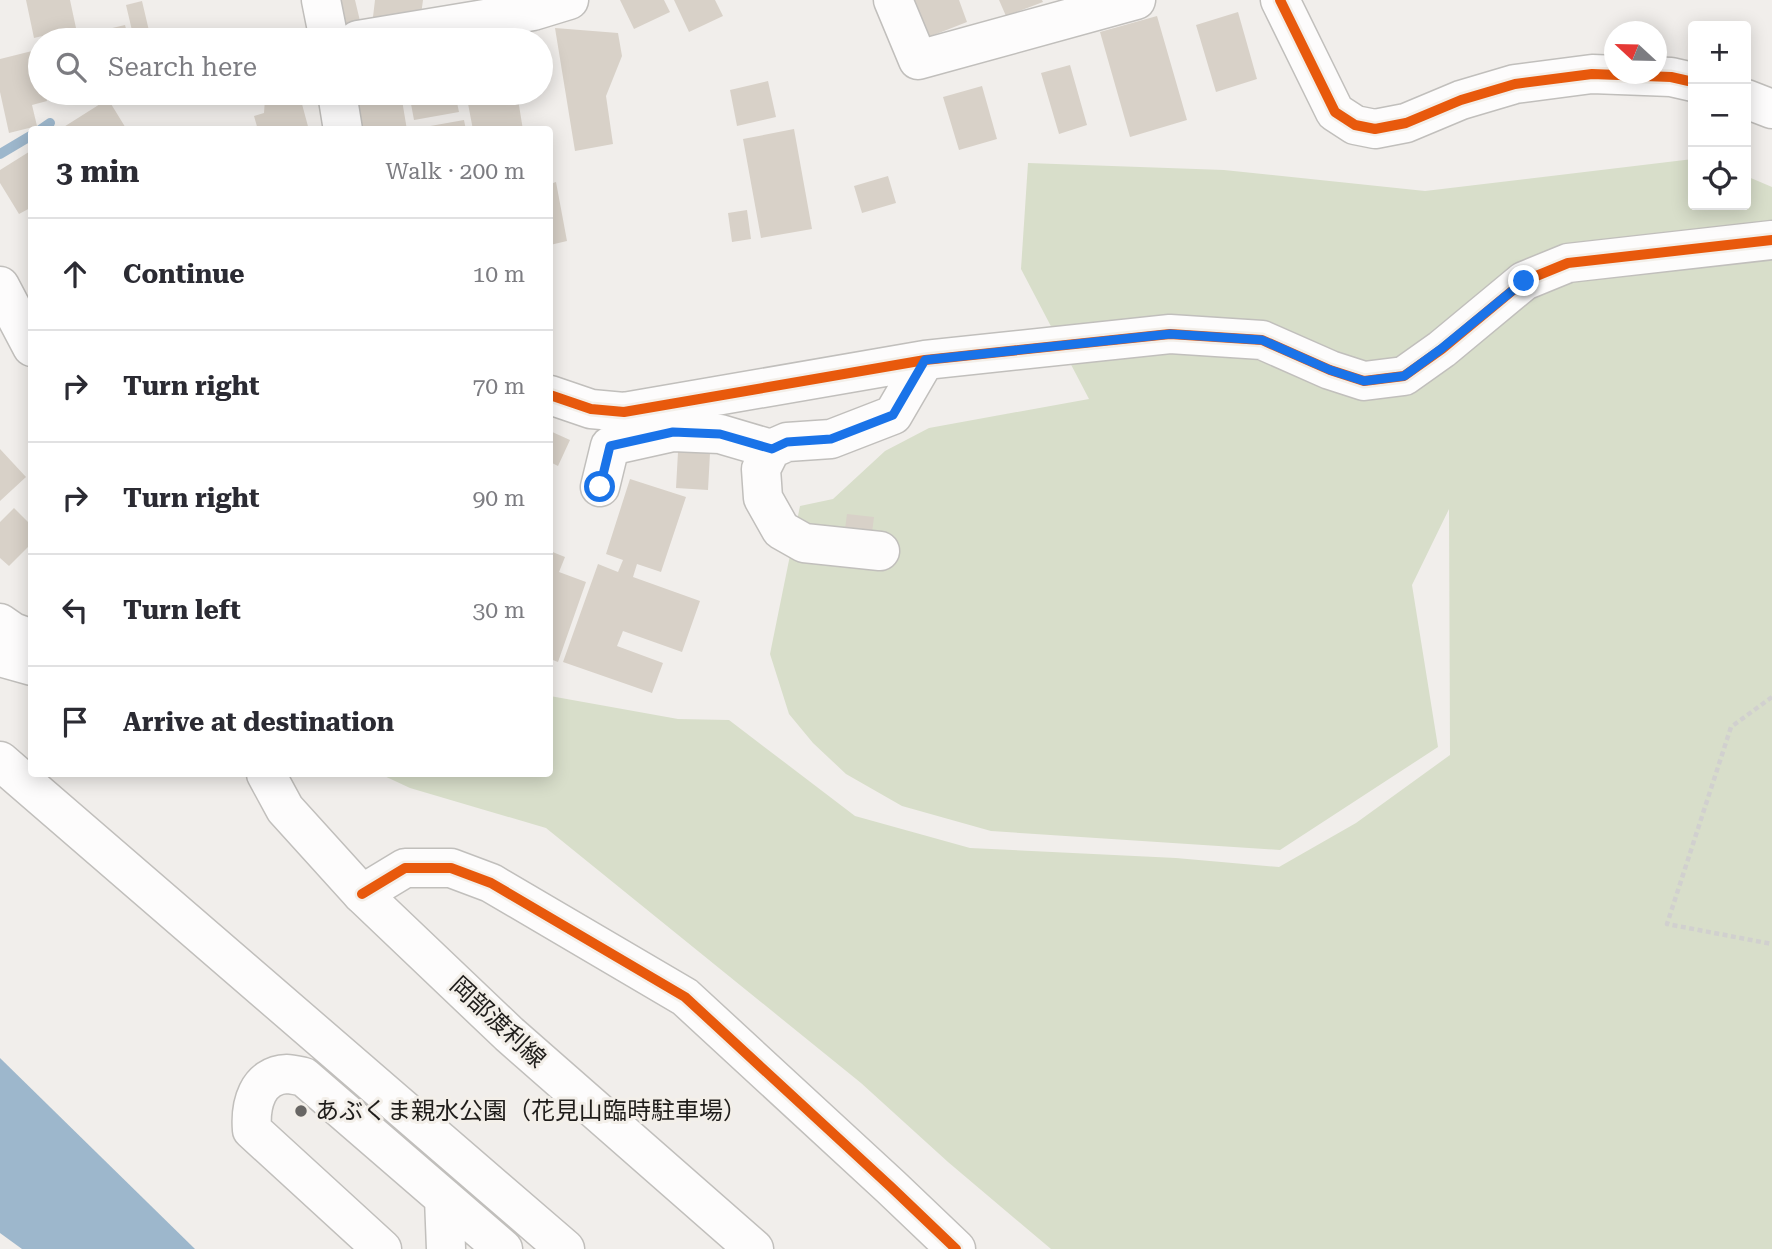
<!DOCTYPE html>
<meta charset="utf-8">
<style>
body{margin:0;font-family:"Roboto Serif","Noto Sans JP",serif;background:#f7f7f7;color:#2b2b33}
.controls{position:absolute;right:21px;top:21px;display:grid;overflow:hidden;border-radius:7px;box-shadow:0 4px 18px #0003}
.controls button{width:63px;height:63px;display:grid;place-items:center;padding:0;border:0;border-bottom:2px solid #e1e1e2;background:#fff;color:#2b2b33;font:35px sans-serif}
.compass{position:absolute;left:1604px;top:21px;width:63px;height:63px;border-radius:50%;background:#fff;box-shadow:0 4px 18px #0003;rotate:292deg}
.stop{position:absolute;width:21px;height:21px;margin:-16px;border:5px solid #1a73e8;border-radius:50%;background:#fff}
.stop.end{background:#1a73e8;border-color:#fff;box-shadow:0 2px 7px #0008}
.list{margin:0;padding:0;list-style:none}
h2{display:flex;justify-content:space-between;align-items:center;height:91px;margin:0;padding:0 28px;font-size:30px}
h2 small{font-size:23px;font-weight:400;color:#7c7c81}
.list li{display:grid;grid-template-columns:46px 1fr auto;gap:21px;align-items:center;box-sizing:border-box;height:112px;padding:0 28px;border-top:2px solid #e1e1e2}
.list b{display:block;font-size:26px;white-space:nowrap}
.list em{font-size:23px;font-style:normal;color:#7c7c81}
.icon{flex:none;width:38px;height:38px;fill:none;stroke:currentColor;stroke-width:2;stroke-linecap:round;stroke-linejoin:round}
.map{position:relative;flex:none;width:1772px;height:1249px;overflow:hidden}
.search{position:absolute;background:#fff;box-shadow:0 4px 18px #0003;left:28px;top:28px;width:525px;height:77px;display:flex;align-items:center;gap:18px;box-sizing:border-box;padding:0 24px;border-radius:38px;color:#7c7c81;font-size:26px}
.panel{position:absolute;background:#fff;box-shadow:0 4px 18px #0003;left:28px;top:126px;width:525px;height:651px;border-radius:7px}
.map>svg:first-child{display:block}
.green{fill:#d8deca}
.water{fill:#9db7cc}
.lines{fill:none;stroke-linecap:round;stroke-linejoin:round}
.stream{stroke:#9db7cc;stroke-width:10}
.building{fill:#d8d1c8}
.minor-casing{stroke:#c1bfbc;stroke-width:41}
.major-casing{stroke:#c1bfbc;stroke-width:41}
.path{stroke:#d1d0cf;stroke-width:4.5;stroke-dasharray:5 3.5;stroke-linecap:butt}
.minor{stroke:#fdfcfc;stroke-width:38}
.major{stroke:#fdfcfc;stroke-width:38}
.cycleway-casing{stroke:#f3efe9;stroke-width:15}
.cycleway{stroke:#e8590c;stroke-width:10}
.route{stroke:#1a73e8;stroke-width:9}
.poi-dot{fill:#686664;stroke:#f3efe9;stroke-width:2.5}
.labels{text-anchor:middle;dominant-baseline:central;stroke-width:6;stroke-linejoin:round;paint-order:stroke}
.street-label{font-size:24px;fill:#1f1d1b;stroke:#f3efe9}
.poi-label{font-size:24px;fill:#1f1d1b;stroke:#f3efe9;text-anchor:start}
</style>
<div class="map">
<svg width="1772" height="1249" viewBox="0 0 1772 1249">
<rect width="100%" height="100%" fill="#f1eeeb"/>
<path class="green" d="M1693,159V205H1746V176L1772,187V1249H1051L948,1162L861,1083L546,828L410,788L380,774H550V696L678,719L729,720L855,816L970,848L1176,858L1279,867L1356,823L1450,755L1449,509L1412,585L1438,747L1280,850L991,831L902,806L846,774L813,743L789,714L770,654L800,506L833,499L885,451L929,428L1089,399L1021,269L1028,163L1224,170L1425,191Z"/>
<path class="water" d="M0,1058L195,1249H22L0,1233Z"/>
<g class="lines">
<path class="stream" d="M40,130L50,123
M0,154L32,135"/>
</g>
<path class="building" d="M26,0H70L76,28L34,38Z
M330,0H355L360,21L336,26Z
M375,0H423L420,22L373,17Z
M620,0H664L670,12L634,29Z
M674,0H715L723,16L689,32Z
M911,0H959L967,22L926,38Z
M999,0H1042L1043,2L1006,16Z
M142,1L150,35L134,39L126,5Z
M1238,12L1257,79L1216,92L1196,25Z
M1157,16L1187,120L1130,137L1100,32Z
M125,25L129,40H93L91,33Z
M555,28L618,33L622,56L606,96L613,144L575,151Z
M36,50L40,70V93H45L47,101L32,105L37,126L9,133L0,92V59Z
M1070,65L1087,125L1059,134L1041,73Z
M768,81L776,117L737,126L730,90Z
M982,86L997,139L959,150L943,97Z
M293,93H299L309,130H258L254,116L264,113L265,99Z
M404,93H455L459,112L414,120L411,104L406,105Z
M466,93H517L523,130H473Z
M401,94L407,130H361L351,104Z
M108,99L127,130H59Z
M464,120L466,130H419V128Z
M794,129L812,229L761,238L743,139Z
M32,150V207L19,214L0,183V170Z
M888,176L896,203L862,213L854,186Z
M556,182L567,241L550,245V184Z
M747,210L751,239L732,242L728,213Z
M550,431L570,440L558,466L550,462Z
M0,449L26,477L0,501Z
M678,452L710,453L708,490L676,488Z
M630,479L686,497L661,572L637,564L633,577L700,601L682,652L623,631L617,646L663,663L652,693L563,662L598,564L618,572L623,560L606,554Z
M14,508L32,526V543L9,566L0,558V522Z
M847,514L874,517L872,533L845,529Z
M550,551L565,557L559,572L586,582L558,662L550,659Z"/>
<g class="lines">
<defs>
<path id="minor" d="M321,0L329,40
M893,0L918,60L1136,0
M1280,0L1335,112L1355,125L1375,129L1406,123L1461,100L1515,84L1592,74L1671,77L1693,82
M358,40L533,11L569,0
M337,93L343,130
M1746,99L1772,109
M550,395L591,409L624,412L925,360L1170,334L1262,340L1330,370L1364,381L1404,376L1442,349L1524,281L1568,263L1772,240
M600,487L610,446L673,432L720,434L771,449
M880,551L804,543L781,530L763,498L761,469L771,449L787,442L831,439L893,415L925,360
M0,623L13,632L32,639
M0,657L32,666
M0,761L565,1249
M362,894L405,868H451L491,883L685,997L891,1187L956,1249
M444,1198L446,1249
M382,1249L252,1130C250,1105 257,1075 287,1074C292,1074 299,1076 304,1077L503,1249"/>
<path id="major" d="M0,286L32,347
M266,774L285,809L362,894L509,1034L754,1249"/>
</defs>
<use href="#minor" class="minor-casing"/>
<use href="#major" class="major-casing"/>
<path class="path" d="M1772,697L1731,727L1667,924L1772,944"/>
<use href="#minor" class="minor"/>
<use href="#major" class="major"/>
<defs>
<path id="cycleway" d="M1280,0L1335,112L1355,125L1375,129L1406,123L1461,100L1515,84L1592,74L1671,77L1693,82
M550,395L591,409L624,412L925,360L1170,334L1262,340L1330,370L1364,381L1404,376L1442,349L1524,281L1568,263L1772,240
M362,894L405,868H451L491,883L685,997L891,1187L956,1249"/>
</defs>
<use href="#cycleway" class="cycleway-casing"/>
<use href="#cycleway" class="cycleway"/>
</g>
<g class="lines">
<path class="route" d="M600,487L610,446L673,432L720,434L772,449L787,442L831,439L893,415L925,360L1170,334L1262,340L1330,370L1364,381L1404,376L1441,349L1524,281"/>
</g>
<circle class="poi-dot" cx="301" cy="1111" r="7"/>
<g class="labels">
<g class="street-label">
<text transform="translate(498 1022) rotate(43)">岡部渡利線</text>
</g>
<g class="poi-label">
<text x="315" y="1111">あぶくま親水公園（花見山臨時駐車場）</text>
</g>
</g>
</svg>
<div class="controls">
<button>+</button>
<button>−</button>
<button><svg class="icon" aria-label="locate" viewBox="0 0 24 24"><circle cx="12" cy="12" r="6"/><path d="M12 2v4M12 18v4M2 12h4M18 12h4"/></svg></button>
</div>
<svg class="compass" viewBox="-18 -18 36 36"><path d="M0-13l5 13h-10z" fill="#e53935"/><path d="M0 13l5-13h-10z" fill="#7c7c81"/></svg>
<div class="stop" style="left:600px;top:487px"></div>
<div class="stop end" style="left:1524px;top:281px"></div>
<div class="search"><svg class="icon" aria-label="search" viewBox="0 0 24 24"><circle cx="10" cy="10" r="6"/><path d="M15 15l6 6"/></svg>Search here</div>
<section class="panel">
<h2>3 min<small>Walk · 200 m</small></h2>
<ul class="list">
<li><svg class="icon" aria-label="ahead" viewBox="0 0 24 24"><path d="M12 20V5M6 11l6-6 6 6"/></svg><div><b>Continue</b></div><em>10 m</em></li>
<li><svg class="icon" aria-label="right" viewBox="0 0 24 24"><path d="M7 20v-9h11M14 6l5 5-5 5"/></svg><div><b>Turn right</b></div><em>70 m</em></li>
<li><svg class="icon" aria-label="right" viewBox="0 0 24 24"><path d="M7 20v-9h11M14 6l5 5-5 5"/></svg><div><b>Turn right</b></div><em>90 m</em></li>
<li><svg class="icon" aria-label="left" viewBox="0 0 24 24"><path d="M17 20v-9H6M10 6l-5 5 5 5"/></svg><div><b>Turn left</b></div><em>30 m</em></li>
<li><svg class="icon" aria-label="arrive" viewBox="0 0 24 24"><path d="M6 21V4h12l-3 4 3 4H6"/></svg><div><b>Arrive at destination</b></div></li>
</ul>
</section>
</div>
